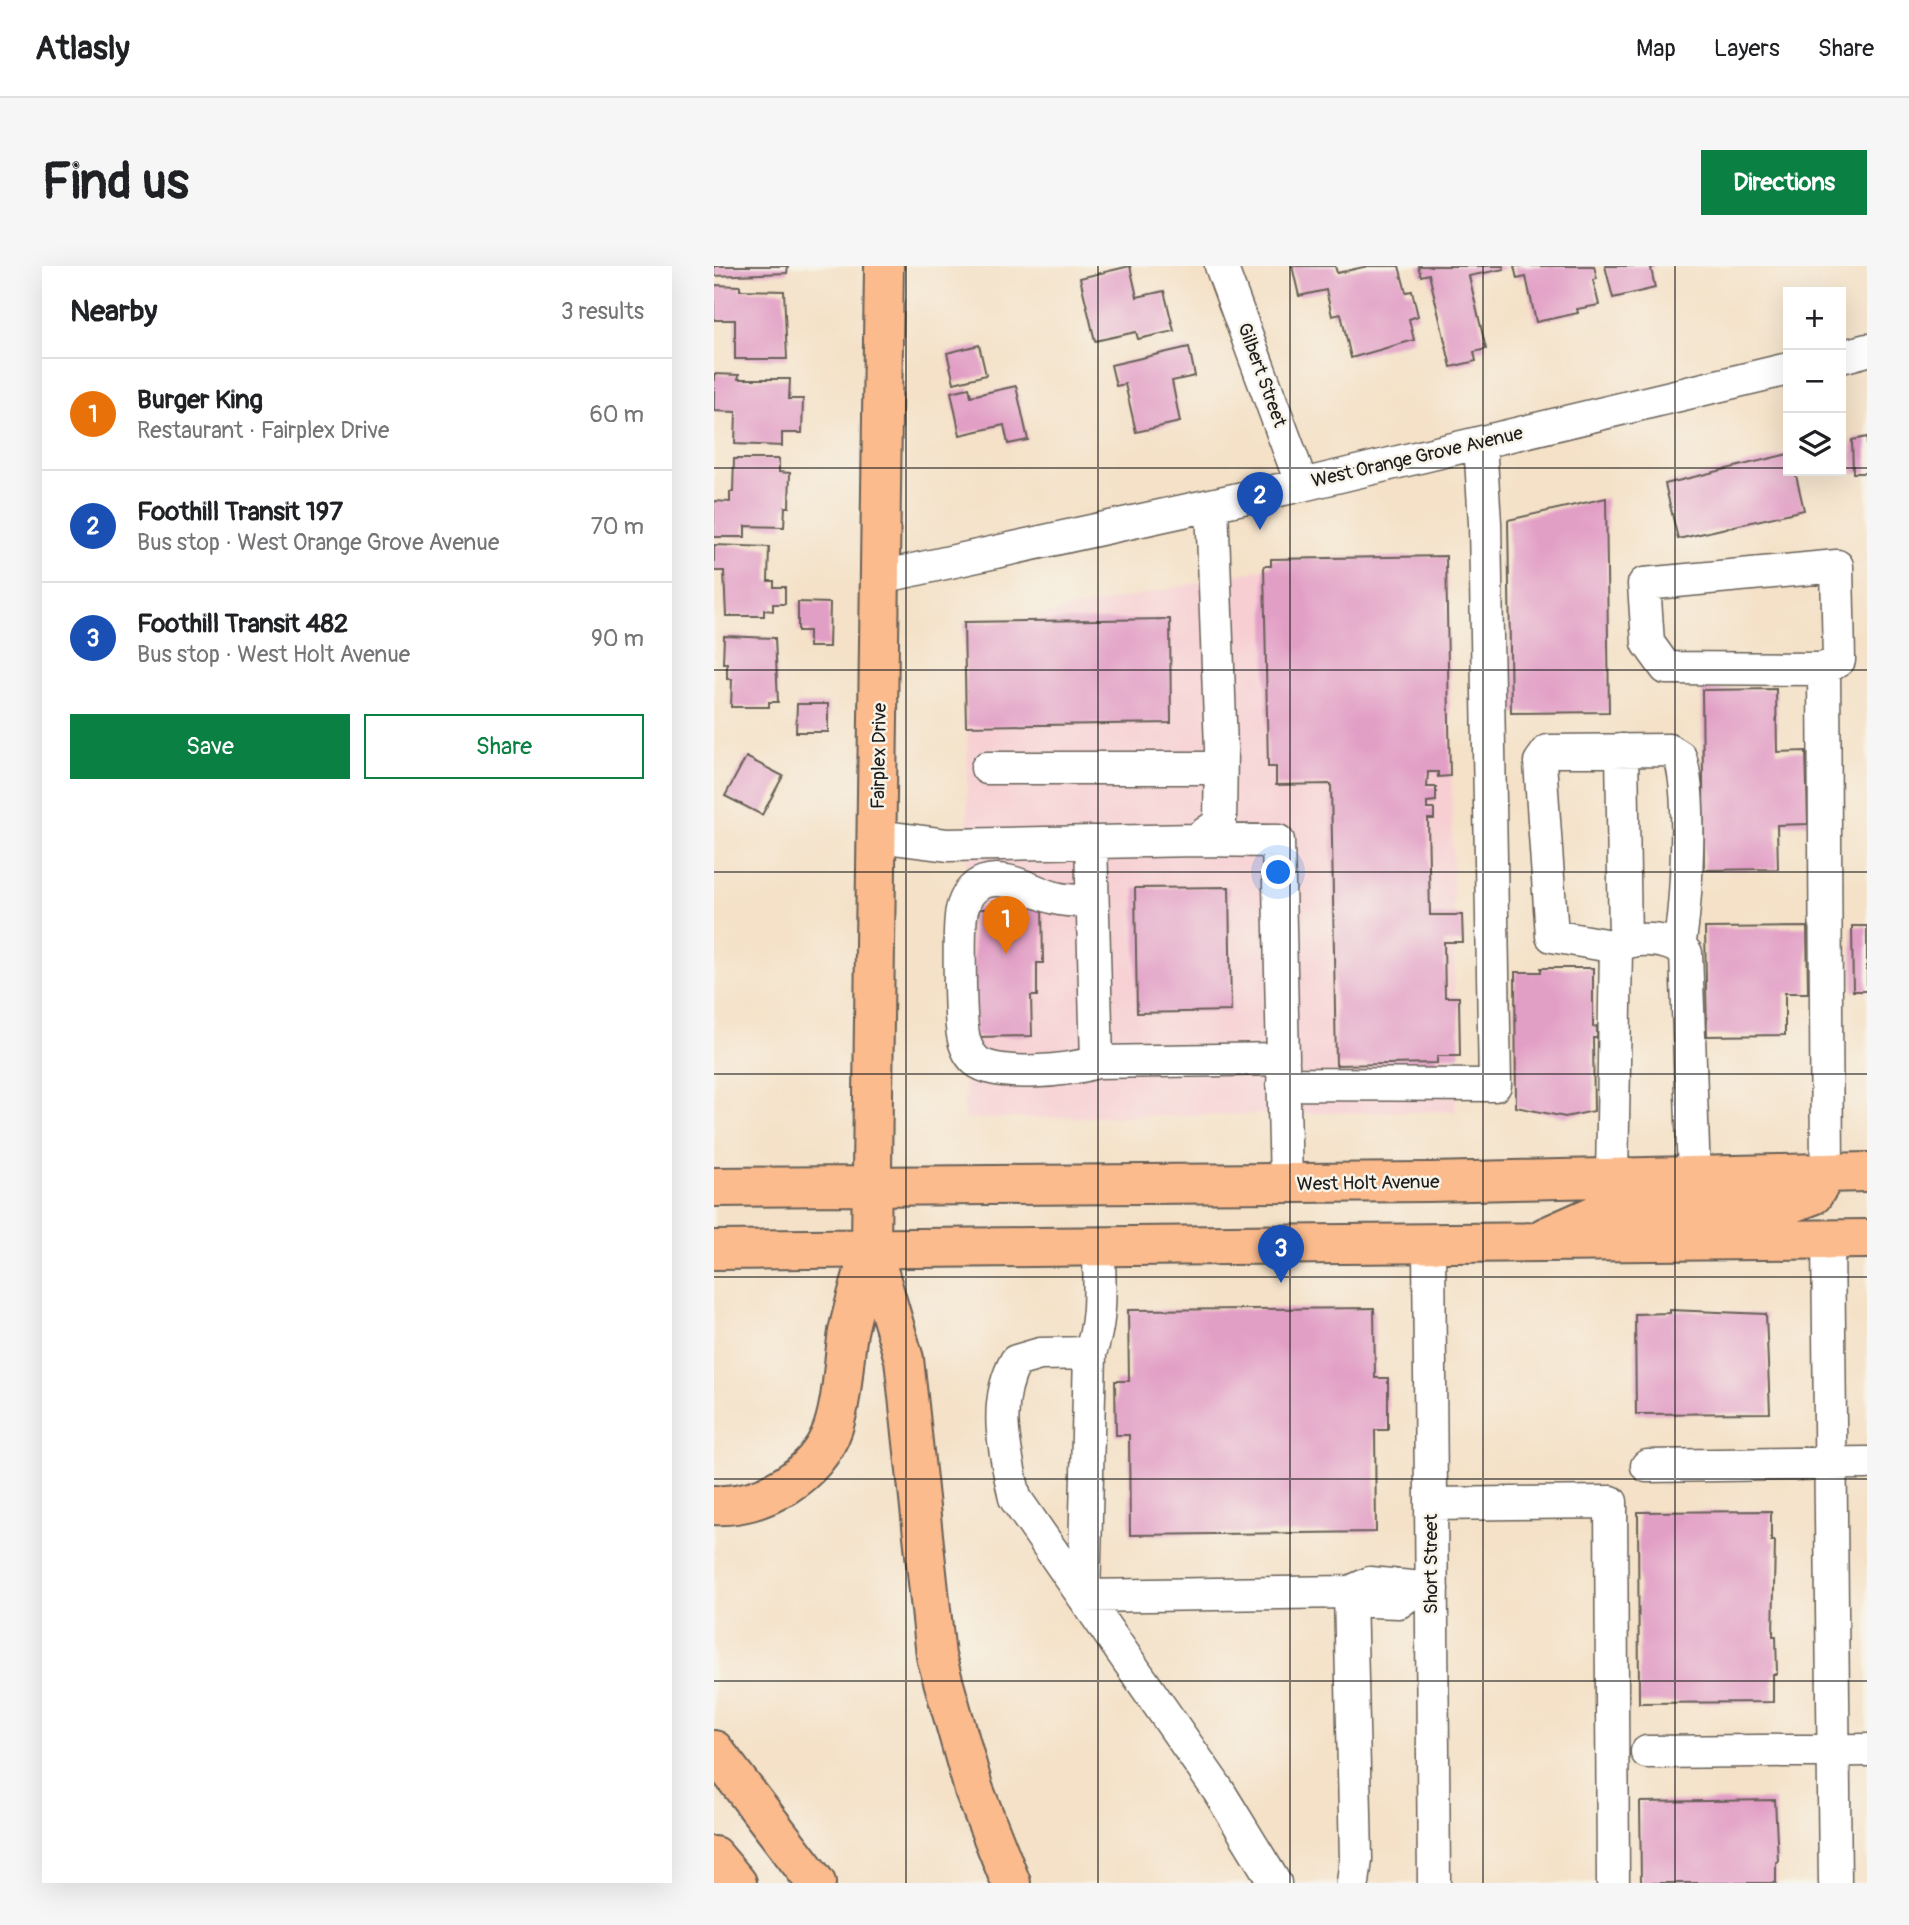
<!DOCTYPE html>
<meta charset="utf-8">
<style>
body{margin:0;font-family:Pangolin,sans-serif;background:#f6f6f6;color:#202124}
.controls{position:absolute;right:21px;top:21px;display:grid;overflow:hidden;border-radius:0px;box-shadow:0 7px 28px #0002}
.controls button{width:63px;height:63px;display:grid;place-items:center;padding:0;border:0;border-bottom:2px solid #e0e0e0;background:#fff;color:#202124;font:35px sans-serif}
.you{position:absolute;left:565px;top:607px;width:24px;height:24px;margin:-18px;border:5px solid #fff;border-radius:50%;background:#1a73e8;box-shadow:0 0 0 10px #1a73e833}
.badge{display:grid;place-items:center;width:46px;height:46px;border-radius:50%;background:#0b8043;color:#fff;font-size:23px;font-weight:700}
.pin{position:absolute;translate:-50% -58px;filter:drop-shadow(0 2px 4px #0008)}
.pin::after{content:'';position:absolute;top:37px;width:24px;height:21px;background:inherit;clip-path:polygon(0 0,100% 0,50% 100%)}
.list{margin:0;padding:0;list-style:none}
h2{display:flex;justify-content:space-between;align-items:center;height:91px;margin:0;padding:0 28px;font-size:30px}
h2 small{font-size:23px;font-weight:400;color:#757577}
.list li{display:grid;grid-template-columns:46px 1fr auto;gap:21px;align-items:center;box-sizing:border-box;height:112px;padding:0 28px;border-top:2px solid #e0e0e0}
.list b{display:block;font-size:26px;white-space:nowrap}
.list p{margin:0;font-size:23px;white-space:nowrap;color:#757577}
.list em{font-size:23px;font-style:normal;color:#757577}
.actions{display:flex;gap:14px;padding:21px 28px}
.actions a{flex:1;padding:16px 0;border:2px solid #0b8043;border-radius:0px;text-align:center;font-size:24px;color:#0b8043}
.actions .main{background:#0b8043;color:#fff}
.icon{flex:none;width:38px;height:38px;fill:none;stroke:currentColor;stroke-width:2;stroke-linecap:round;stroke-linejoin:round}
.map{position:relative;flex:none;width:1153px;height:1617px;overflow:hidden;border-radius:0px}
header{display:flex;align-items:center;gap:42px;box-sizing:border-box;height:98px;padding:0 35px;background:#fff;border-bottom:2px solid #e0e0e0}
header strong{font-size:33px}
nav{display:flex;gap:38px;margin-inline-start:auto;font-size:24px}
.intro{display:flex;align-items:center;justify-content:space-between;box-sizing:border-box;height:168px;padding:0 42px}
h1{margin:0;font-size:49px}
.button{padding:18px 32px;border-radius:0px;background:#0b8043;color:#fff;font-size:24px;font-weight:700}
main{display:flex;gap:42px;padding:0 42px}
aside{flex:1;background:#fff;border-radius:0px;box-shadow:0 7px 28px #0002}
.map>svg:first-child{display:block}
.built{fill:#f7cfd3}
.building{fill:#e29fc6}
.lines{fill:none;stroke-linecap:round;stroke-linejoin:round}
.minor-casing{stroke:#686158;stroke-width:35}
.major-casing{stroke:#686158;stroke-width:42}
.highway-casing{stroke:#686158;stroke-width:42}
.minor{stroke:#fff;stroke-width:32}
.major{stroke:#fbbb8c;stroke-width:38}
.highway{stroke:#fbbb8c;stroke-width:38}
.grid{fill:none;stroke:#1c1c1c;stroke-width:2;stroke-opacity:0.55}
.labels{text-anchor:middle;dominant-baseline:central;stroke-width:5;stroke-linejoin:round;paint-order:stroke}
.street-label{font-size:19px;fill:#1c1c1c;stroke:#f7f3e8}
</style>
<header>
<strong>Atlasly</strong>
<nav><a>Map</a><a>Layers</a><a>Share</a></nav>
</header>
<div class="intro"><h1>Find us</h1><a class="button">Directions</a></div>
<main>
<aside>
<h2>Nearby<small>3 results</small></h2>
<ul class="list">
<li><span class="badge" style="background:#e8710a">1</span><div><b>Burger King</b><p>Restaurant · Fairplex Drive</p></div><em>60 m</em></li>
<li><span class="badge" style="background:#1a4fb4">2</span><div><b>Foothill Transit 197</b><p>Bus stop · West Orange Grove Avenue</p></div><em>70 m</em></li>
<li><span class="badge" style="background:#1a4fb4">3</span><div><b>Foothill Transit 482</b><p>Bus stop · West Holt Avenue</p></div><em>90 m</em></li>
</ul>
<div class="actions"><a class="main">Save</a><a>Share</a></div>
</aside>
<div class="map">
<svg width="1153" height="1617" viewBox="0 0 1153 1617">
<rect width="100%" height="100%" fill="#f7f3e8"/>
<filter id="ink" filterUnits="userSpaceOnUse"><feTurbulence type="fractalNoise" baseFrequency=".0143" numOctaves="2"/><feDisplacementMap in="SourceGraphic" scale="14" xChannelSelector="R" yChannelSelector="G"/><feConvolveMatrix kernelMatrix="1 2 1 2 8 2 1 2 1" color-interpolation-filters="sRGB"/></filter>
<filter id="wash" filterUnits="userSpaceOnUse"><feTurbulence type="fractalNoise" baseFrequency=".00686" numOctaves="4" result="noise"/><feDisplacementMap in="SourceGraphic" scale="28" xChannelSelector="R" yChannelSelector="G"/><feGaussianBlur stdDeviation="1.57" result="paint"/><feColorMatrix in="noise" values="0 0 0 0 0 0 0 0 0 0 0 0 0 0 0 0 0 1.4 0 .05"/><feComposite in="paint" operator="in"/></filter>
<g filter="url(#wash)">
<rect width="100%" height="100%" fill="#f4e1c7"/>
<path class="built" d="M565,300L735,306L742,845L250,853L255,364Z"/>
<g id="blocks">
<path class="building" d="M0,0H74L73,7L0,10Z
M416,0L423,31L450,25L460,65L424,73L422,66L381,75L366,12Z
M578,0H621L623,7L654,0H685L692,26L698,25L704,50L695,53L700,74L637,92L627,48L618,50L612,24L585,30Z
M704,0H789L790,3L755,10L772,83L760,86L762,95L737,101L715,8L707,10Z
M800,0H880L883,13L879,14L885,39L863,43L864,47L822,56L812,11L803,13Z
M891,0H943L937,2L941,22L899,32Z
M0,19L26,20V24L70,25L73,93H21V54H0Z
M265,79L272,109L240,117L233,87Z
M475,81L481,110L458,115L466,156L422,166L411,118L402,120L397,99Z
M0,108L25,109L24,113H76L75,133H89L88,167H68V180L21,178L22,146L0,145Z
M302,120L314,174L294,178L290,159L246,169L237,126L255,122L257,130Z
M1153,171V207H1139L1138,174Z
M1074,188V205H1081L1090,244L964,273L951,218Z
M20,193H65V206L76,207L75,241H71L70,261L31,260V271H0V235L16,236V226H19Z
M892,232L895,446L797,447L794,254Z
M0,279L55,281L54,315H60V321H71V338H59V345L50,344V350H12L10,305H0Z
M732,290L736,510L724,511V506H714L713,521H722V535L713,536V543H720V553H714L716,649H748L749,676H730L731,731H745L746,790H723V797L622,799L617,518L562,519V501H554L550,300H557V293Z
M84,336L116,337L115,381H95V365H84Z
M456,353L457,457L252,460L250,356Z
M10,370L61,372L64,436H55V441H17L18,413H13V397H9Z
M1062,423L1063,486L1092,485L1094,558L1063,559L1064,603L990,604L988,424Z
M83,438H114V466H82Z
M32,491L69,510L48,549L11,530Z
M515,621L517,745L423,747L421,622Z
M279,635H312V640H328L329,697H323V730H317L318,770L261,771L259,643H279Z
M1138,660H1153V725H1139Z
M1093,661L1094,727H1071V769L993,770L991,662Z
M827,702H879V761L883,760V772H879L880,845L851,851L802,841L801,706H827Z
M660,1042L661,1112H674V1164H661L662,1266L416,1269L415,1169H402L401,1115H415L414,1044Z
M956,1044L1052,1048L1056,1147L922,1148L921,1048L956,1047Z
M1057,1245V1275H1061L1059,1370H1062L1063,1408H1059V1436L925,1437L924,1246Z
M1061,1534L1064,1595L1062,1596V1617H927L926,1536Z"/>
</g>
</g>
<g filter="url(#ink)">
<use href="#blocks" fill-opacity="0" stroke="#686158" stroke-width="2"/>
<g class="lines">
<defs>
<path id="minor" d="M507,0L588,219
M1127,91L1153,84
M167,311L588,219L1074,103
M1110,403L1125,394L1123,300L930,318L934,377L952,402L1110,403L1113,907
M908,484L911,675
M273,502H506
M163,570L234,579L482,574L506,557L507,483L498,239
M377,576L383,796L569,793L564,575L479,574
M378,636C366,635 353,635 341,632C318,626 294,608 270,616C258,620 251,632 248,644C244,658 246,744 248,761C249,773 253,787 262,795C285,813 357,804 383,796
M903,681L838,670L826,496L834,485L955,484L966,491C979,530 972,639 965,681
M569,798L572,918
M569,818L781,819L771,257L766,177
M898,912L902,682C920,669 955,672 972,687L980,910
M1114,973L1121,1617
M715,978L720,1617
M385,980C385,1015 389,1054 376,1087L326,1088L302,1095C278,1138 291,1186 301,1232L504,1524L561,1617
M376,1087L370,1330L636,1326L642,1593L639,1617
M933,1200L1153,1197
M717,1238L897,1236L899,1617
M701,1324L685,1336L656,1335L636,1326L656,1317L718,1323
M933,1486L1153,1484"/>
<path id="major" d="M0,921L716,916L1153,906
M831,971L894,943L1067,941L1099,929L1113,907
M157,980L170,0
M0,984L1153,973"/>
<path id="highway" d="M157,980L190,1093L222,1390L260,1524L297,1617
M0,1239C48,1242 103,1209 119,1162C129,1131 129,1098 134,1066C140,1038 149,1010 156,982
M0,1484L102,1617
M0,1590L23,1617"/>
</defs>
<use href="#minor" class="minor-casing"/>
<use href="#major" class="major-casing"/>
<use href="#highway" class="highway-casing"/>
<use href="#minor" class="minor"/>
<use href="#major" class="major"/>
<use href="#highway" class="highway"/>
</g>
</g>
<path class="grid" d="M192,0V1617M384,0V1617M576,0V1617M769,0V1617M961,0V1617M0,202H1074M1127,202H1153M0,404H1153M0,606H1153M0,808H1153M0,1011H1153M0,1213H1153M0,1415H1153"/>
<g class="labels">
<g class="street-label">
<text transform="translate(548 109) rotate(70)">Gilbert Street</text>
<text transform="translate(703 191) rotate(-13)">West Orange Grove Avenue</text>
<text transform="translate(165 490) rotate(-89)">Fairplex Drive</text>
<text transform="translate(654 917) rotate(-1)">West Holt Avenue</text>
<text transform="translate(717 1298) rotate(-90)">Short Street</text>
</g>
</g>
</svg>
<div class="controls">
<button>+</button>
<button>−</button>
<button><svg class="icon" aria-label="layers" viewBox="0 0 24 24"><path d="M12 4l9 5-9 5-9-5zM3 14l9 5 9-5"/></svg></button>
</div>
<div class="you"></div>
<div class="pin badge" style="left:292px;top:688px;background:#e8710a">1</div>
<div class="pin badge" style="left:546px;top:264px;background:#1a4fb4">2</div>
<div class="pin badge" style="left:567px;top:1017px;background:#1a4fb4">3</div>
</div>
</main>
